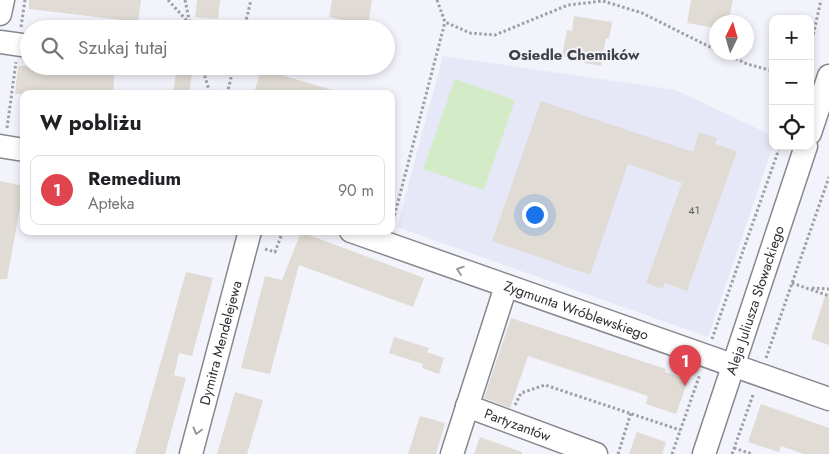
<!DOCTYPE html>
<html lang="pl">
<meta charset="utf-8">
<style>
body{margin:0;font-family:Jost,sans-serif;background:#f2f2f2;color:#202124}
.controls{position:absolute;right:15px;top:15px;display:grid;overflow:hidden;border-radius:10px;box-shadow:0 2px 8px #0003}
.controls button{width:45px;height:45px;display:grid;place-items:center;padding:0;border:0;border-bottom:1px solid #e0e0e0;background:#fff;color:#202124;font:25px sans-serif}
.compass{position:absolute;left:709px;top:15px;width:45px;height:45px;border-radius:50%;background:#fff;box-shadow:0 2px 8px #0003;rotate:5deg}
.you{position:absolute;left:534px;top:214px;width:18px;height:18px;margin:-12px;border:4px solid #fff;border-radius:50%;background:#1a73e8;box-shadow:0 0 0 8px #1a73e833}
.badge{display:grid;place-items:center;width:32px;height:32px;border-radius:50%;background:#1a73e8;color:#fff;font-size:16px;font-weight:700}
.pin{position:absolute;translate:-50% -41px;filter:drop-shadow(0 1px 2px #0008)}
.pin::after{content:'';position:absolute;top:26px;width:18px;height:15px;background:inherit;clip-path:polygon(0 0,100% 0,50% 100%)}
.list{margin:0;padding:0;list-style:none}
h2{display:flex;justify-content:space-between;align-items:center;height:65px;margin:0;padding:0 20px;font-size:21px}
h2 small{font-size:16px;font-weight:400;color:#757577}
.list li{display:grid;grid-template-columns:32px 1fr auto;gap:15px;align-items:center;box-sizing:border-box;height:70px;margin:0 10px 10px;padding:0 10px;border:1px solid #e0e0e0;border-radius:10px}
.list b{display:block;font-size:19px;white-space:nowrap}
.list p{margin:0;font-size:16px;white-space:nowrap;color:#757577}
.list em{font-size:16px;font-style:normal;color:#757577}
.icon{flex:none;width:28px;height:28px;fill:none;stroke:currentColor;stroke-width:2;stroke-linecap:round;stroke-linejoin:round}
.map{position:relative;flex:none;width:829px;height:454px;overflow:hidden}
.search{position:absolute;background:#fff;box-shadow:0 2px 8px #0003;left:20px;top:20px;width:375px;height:55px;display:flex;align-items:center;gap:12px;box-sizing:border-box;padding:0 18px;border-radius:28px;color:#757577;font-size:19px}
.panel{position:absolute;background:#fff;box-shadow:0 2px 8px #0003;left:20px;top:90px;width:375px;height:145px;border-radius:10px}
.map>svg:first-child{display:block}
.built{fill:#e6e8f8}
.pitch{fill:#d3ecc7}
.building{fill:#e0dbd4}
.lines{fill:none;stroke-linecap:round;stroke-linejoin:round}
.minor-casing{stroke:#87888f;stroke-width:25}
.path{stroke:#9e9fa5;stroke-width:3;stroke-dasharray:2.5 2.5;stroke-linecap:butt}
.minor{stroke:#fff;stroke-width:22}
.oneway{stroke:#979899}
.labels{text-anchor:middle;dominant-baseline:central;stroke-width:4;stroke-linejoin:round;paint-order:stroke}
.number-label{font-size:11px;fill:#5b5b5b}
.street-label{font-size:14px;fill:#2f3033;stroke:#f2f3fb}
.neighbourhood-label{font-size:15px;font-weight:bold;fill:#404047;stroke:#f2f3fb}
</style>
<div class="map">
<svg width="829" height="454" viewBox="0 0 829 454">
<rect width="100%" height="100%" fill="#f2f3fb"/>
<path class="built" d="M443,56L676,90L773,136V146L708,337L397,227Z"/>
<path class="pitch" d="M455,79L515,100L484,190L423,169Z"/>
<path class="building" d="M29,0H141L138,22L29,9Z
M197,0H220L218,19L195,17Z
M332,0H372L368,26L329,17Z
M691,0H733L728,22H716V28L687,23Z
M574,16L612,22L609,39L606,38L601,66L584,63L585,60L562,56L567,30L572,31Z
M18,66H115L113,94H15Z
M177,66H193L189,94H173Z
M261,69L332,90L331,94H254Z
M541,101L693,152L699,132L717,138L715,144L737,151L687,291L665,283L663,289L646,283L682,183L628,164L590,275L492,241Z
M0,181L24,186V202H21L7,279H0Z
M301,232L424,278L413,307L299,265L270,374L241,368L265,276L282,280Z
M186,272L213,278L192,356L179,353L174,375L186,378L169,439L165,454H135Z
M826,293L829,294V345L811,339Z
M511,318L666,369L665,372L688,380L676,414L646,404L648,396L528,356L510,408L484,398Z
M394,337L429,348L427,352L444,358L439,374L422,368L423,364L389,353Z
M235,392L263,400L247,454H217Z
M761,404L829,428V454H804L781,446L779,452L748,442Z
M420,416L445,423L436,454H408Z
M637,432L666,442L662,454H629Z
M480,437L522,452V454H474Z"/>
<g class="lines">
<defs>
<g id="minor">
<path d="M0,14L3,0"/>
<path d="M0,42L29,46"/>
<path d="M810,133L829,76"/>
<path d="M0,146L24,150"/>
<path id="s1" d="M351,231L829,399"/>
<path id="s2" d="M467,406L596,454"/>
<path id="s3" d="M191,454L250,231"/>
<path d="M452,454L506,286"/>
<path id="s4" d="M704,454L806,146"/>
</g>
</defs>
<use href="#minor" class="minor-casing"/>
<path class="path" d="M168,0L189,23
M185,0L191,29
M437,0L445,22L470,33L495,35L568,5L603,1L642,13L716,50
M21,27L25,0
M244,29L251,0
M810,49L821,0
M722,52L747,64L773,71
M202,66L210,94
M227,94L234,66
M7,128L16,62
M392,225L445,22
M265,249L275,252L283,231
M792,283L829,296
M812,288L829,289
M712,339L780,146
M766,358L829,177
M515,405L521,393L545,385L680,430
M734,448L752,454
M618,454L631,413
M672,454L700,374
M732,454L753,395H755"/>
<use href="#minor" class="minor"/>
</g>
<defs><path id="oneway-chevron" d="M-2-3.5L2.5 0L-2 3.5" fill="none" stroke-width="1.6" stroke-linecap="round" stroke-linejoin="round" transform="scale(1.25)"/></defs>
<g class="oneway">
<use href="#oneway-chevron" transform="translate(460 270) rotate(-161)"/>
<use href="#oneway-chevron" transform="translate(197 431) rotate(105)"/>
</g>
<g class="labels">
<g class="number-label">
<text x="694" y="210">41</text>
</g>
<g class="street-label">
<text stroke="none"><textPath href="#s4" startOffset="162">Aleja Juliusza Słowackiego</textPath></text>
<text stroke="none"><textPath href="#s1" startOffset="239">Zygmunta Wróblewskiego</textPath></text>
<text stroke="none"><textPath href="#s3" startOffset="115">Dymitra Mendelejewa</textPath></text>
<text stroke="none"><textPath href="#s2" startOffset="54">Partyzantów</textPath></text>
</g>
<g class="neighbourhood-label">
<text x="574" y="55">Osiedle Chemików</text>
</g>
</g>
</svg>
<div class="controls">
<button>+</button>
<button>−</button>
<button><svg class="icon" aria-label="locate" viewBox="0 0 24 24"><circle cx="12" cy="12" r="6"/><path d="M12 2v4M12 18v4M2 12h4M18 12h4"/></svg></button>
</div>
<svg class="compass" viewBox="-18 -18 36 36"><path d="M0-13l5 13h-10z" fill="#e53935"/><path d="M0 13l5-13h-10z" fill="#757577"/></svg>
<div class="you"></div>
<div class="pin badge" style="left:685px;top:386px;background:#e0444e">1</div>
<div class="search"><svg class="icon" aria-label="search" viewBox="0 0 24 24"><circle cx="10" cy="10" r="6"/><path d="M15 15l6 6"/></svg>Szukaj tutaj</div>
<section class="panel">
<h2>W pobliżu<small></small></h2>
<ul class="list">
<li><span class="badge" style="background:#e0444e">1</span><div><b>Remedium</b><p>Apteka</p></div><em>90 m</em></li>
</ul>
</section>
</div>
